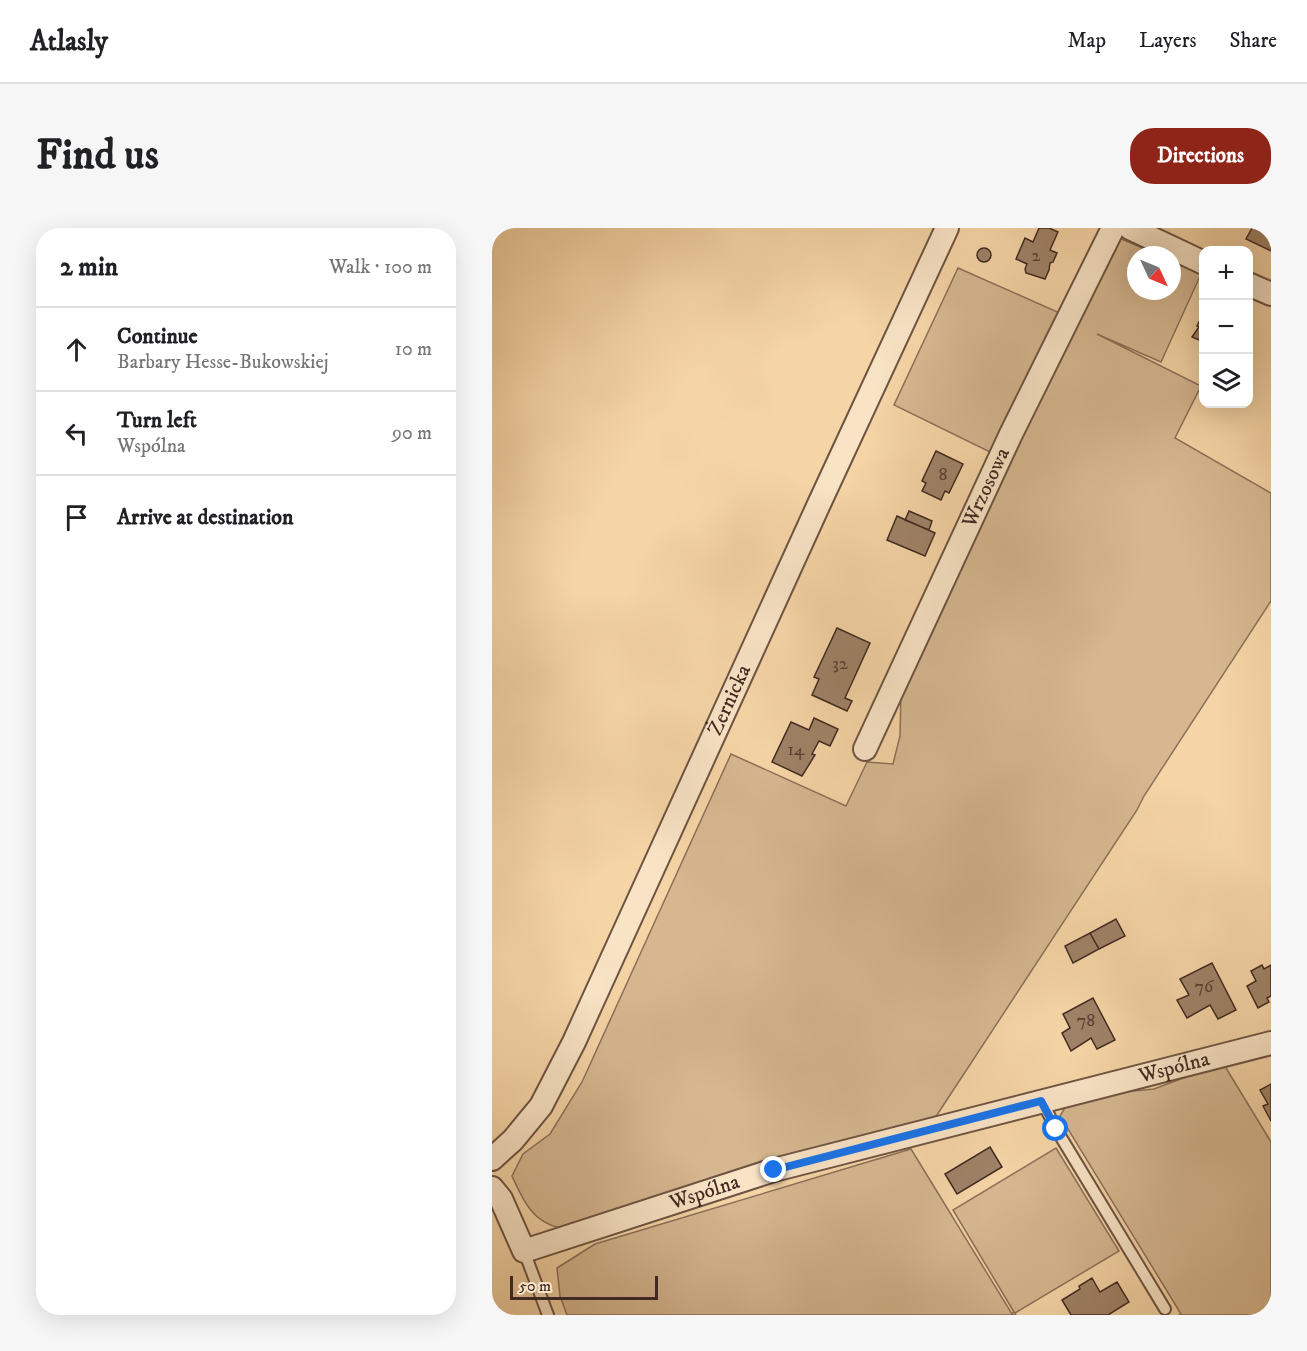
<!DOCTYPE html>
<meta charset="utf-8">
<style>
body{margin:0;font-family:"IM FELL DW Pica",serif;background:#f6f6f6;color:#202124}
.controls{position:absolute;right:18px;top:18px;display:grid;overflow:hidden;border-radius:12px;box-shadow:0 6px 24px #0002}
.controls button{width:54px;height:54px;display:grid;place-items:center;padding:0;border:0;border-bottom:2px solid #e0e0e0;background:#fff;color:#202124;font:30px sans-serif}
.compass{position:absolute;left:635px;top:18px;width:54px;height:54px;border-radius:50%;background:#fff;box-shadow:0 6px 24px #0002;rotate:134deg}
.scale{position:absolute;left:18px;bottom:15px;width:148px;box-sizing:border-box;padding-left:6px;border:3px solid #412a22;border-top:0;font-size:16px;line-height:21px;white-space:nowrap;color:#412a22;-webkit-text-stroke:4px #f8e3c5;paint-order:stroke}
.stop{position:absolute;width:18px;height:18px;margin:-14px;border:4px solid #1a73e8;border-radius:50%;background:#fff}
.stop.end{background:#1a73e8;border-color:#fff;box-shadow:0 2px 6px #0008}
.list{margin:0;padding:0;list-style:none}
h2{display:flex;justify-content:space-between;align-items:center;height:78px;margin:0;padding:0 24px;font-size:26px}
h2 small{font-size:20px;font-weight:400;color:#757577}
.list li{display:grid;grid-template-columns:39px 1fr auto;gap:18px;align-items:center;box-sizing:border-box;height:84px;padding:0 24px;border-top:2px solid #e0e0e0}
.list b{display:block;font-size:22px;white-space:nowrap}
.list p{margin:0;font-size:20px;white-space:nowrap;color:#757577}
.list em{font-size:20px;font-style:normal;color:#757577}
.icon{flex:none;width:33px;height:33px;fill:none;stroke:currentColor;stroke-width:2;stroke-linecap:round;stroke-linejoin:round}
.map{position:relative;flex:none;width:779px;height:1087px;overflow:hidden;border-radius:24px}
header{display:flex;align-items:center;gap:36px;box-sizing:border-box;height:84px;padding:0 30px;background:#fff;border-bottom:2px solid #e0e0e0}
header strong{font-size:28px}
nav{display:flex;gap:33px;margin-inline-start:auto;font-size:21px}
.intro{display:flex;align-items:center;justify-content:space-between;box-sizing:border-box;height:144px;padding:0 36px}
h1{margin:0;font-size:42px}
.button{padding:15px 27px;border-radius:24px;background:#8f2418;color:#fff;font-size:21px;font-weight:700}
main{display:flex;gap:36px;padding:0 36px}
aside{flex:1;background:#fff;border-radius:24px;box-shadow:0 6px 24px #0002}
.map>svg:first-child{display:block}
.green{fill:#d6b790;stroke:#8c7059;stroke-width:1.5}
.building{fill:#9f8267;stroke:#412a22;stroke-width:1.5}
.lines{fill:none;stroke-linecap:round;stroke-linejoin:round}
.lane-casing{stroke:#6e5443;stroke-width:14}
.street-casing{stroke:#6e5443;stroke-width:26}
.lane{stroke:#f8e3c5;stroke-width:10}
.street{stroke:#f8e3c5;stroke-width:22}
.route{stroke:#1a73e8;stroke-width:8}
.labels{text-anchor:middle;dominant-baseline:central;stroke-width:5;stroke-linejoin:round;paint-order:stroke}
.number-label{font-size:18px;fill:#584033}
.street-label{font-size:21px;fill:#412a22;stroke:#f8e3c5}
</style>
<header>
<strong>Atlasly</strong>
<nav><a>Map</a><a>Layers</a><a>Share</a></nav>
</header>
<div class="intro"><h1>Find us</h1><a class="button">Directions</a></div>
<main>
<aside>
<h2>2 min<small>Walk · 100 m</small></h2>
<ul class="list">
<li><svg class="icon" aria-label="ahead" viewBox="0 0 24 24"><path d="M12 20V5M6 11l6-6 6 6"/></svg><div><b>Continue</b><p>Barbary Hesse-Bukowskiej</p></div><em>10 m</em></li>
<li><svg class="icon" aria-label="left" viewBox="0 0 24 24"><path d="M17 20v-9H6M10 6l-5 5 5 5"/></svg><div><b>Turn left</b><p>Wspólna</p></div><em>90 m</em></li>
<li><svg class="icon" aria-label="arrive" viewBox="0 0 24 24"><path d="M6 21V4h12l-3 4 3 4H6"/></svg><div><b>Arrive at destination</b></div></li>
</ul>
</aside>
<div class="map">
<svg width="779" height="1087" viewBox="0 0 779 1087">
<rect width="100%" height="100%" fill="#f5d4a6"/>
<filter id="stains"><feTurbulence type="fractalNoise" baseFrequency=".00333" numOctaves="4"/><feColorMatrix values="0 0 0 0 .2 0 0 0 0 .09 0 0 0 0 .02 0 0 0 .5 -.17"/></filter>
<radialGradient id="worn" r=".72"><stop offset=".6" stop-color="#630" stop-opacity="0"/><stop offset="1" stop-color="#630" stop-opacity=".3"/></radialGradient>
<path class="green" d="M627,10L667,27H644V63H680V33L709,46L669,134L605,106L709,158L683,210L779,265V373L652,568L645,582L441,893L68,1000C40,994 31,972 20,948L31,926L58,906L90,854L239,526L354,578L375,534L401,536L408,508L409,464L517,233Z
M466,40L570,86L498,224L402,177Z
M731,835L779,914V1087H687L689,1086L568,888L575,876L631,864L662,861Z
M564,920L627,1023L523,1085L524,1087H75L68,1068L65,1040L103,1016L419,921L520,1086L522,1084L461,982Z"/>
<path class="building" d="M547,0H557L566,4L558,22L565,25L561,34L558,35L557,42L553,51L534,45L533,41L535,36L524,31L533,10L541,14Z
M760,0H779V23L754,11Z
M485 27a7 7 0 1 1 14 0a7 7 0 1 1-14 0Z
M712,84V114L700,109L707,99L705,98Z
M444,223L471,236L457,265L453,263L449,272L430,263L434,255L430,253Z
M417,283L440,293L437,302L413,292Z
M405,288L443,305L433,328L395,312Z
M345,400L378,415L353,470L360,473L355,483L320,467L327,451L322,449Z
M322,490L346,501L338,518L327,513L320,526L323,527L310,548L280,534L299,494L317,502Z
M624,691L633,708L607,721L598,705Z
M598,705L607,721L581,735L573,718Z
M720,735L744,782L726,791L718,777L695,790L685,772L697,767L688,751Z
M770,737L772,741L779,737V768L775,770L777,774L766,780L755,758L764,753L759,743Z
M601,770L623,812L605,821L599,810L579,823L570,805L578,800L571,786Z
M779,856V893L771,878L776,876L768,862Z
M498,919L510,939L465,966L453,946Z
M600,1050L608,1064L625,1054L637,1074L616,1087H579L570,1072L588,1061L587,1058Z"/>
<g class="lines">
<defs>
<path id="lane" d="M550,873L564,901L673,1081
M32,1023L56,1087"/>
<g id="street">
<path d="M638,0L712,35"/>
<path d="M756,56L779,66"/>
<path id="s1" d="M373,521L519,206L621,0"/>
<path id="s2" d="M0,931L21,912L49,878L82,814L327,276L455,0"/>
<path id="s3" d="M0,960L9,971L32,1023L282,942L779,815"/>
</g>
</defs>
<use href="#lane" class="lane-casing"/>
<use href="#street" class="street-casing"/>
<use href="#lane" class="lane"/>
<use href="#street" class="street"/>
</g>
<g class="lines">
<path class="route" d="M282,942L549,873L564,901"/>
</g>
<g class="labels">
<g class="number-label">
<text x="544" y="28">2</text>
<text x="451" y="247">8</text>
<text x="348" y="436">32</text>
<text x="304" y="522">14</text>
<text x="712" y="759">76</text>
<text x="594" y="793">78</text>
</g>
<g class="street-label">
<text stroke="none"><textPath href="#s1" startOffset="288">Wrzosowa</textPath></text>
<text stroke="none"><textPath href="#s2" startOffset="520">Żernicka</textPath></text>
<text stroke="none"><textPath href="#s3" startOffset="747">Wspólna</textPath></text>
<text stroke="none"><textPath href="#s3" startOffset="261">Wspólna</textPath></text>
</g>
</g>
<rect width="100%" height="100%" filter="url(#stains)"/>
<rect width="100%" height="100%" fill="url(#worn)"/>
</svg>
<div class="controls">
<button>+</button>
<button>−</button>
<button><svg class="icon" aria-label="layers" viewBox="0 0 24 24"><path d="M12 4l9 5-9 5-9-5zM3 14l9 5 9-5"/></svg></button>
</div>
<svg class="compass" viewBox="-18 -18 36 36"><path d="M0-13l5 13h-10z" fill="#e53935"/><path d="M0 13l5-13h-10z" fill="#757577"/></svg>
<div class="scale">50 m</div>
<div class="stop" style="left:564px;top:901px"></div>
<div class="stop end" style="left:282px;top:942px"></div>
</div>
</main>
